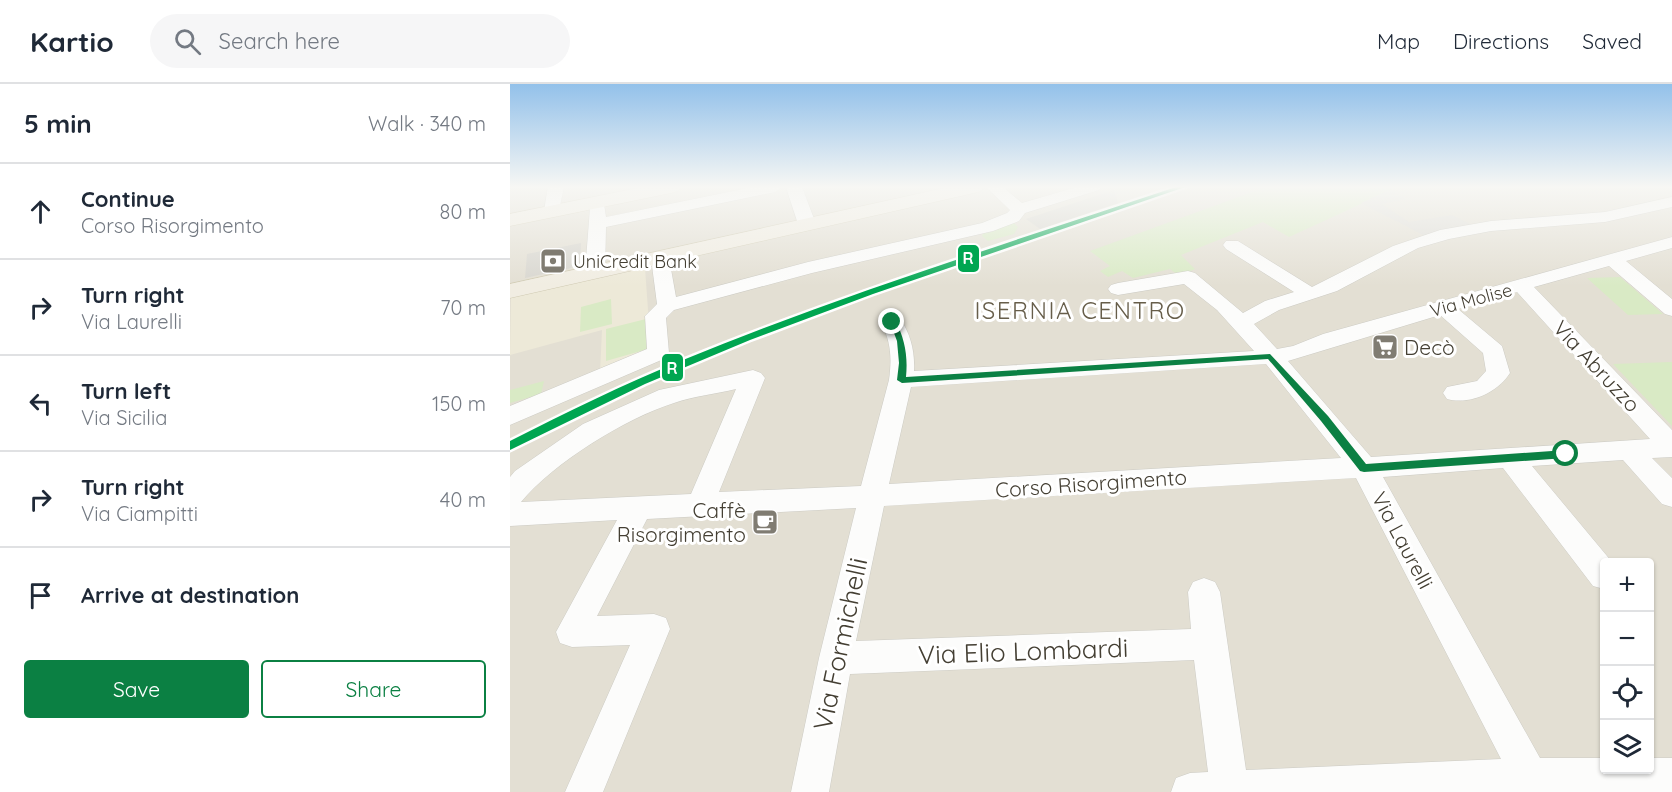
<!DOCTYPE html>
<meta charset="utf-8">
<style>
body{margin:0;font-family:Quicksand,sans-serif;background:#f6f6f7;color:#1f2937}
.controls{position:absolute;right:18px;bottom:18px;display:grid;overflow:hidden;border-radius:6px;box-shadow:0 2px 4px #0004}
.controls button{width:54px;height:54px;display:grid;place-items:center;padding:0;border:0;border-bottom:2px solid #e0e1e3;background:#fff;color:#1f2937;font:30px sans-serif}
.stop{position:absolute;width:18px;height:18px;margin:-14px;border:4px solid #0b8043;border-radius:50%;background:#fff}
.stop.end{background:#0b8043;border-color:#fff;box-shadow:0 2px 6px #0008}
.list{margin:0;padding:0;list-style:none}
h2{display:flex;justify-content:space-between;align-items:center;height:78px;margin:0;padding:0 24px;font-size:26px}
h2 small{font-size:20px;font-weight:400;color:#747a83}
.list li{display:grid;grid-template-columns:39px 1fr auto;gap:18px;align-items:center;box-sizing:border-box;height:96px;padding:0 24px;border-top:2px solid #e0e1e3}
.list b{display:block;font-size:22px;white-space:nowrap}
.list p{margin:0;font-size:20px;white-space:nowrap;color:#747a83}
.list em{font-size:20px;font-style:normal;color:#747a83}
.actions{display:flex;gap:12px;padding:18px 24px}
.actions a{flex:1;padding:14px 0;border:2px solid #0b8043;border-radius:6px;text-align:center;font-size:21px;color:#0b8043}
.actions .main{background:#0b8043;color:#fff}
.icon{flex:none;width:33px;height:33px;fill:none;stroke:currentColor;stroke-width:2;stroke-linecap:round;stroke-linejoin:round}
.map{position:relative;flex:none;width:1162px;height:708px;overflow:hidden}
header{display:flex;align-items:center;gap:36px;box-sizing:border-box;height:84px;padding:0 30px;background:#fff;border-bottom:2px solid #e0e1e3}
header strong{font-size:28px}
nav{display:flex;gap:33px;margin-inline-start:auto;font-size:21px}
.search{width:420px;height:54px;background:#f6f6f7;display:flex;align-items:center;gap:15px;box-sizing:border-box;padding:0 21px;border-radius:33px;color:#747a83;font-size:22px}
main{display:flex}
aside{flex:1;background:#fff}
.map>svg:first-child{display:block}
.residential{fill:#e3dfd3;fill-rule:evenodd}
.education{fill:#ede9d8}
.green{fill:#d9eac5}
.parking{fill:#dedcd6}
.building{fill:#d8d6cf}
.lines{fill:none;stroke-linecap:round;stroke-linejoin:round}
.minor-casing{stroke:#cccbc4;stroke-width:1}
.major-casing{stroke:#d1cbb3;stroke-width:1}
.minor{fill:#fcfcfb;fill-rule:evenodd}
.major{fill:#f1ede2;fill-rule:evenodd}
.rail-1-casing{stroke:#fff;stroke-width:5}
.rail-1{fill:#00a651;fill-rule:evenodd}
.route{fill:#0b8043}
.labels{text-anchor:middle;dominant-baseline:central;stroke-width:6;stroke-linejoin:round;paint-order:stroke}
.far-poi-label{font-size:18px;fill:#443f33;stroke:#fff;text-anchor:start}
.far-street-label{font-size:18px;fill:#443f33;stroke:#fff}
.poi-label{font-size:21px;fill:#443f33;stroke:#fff;text-anchor:start}
.street-label{font-size:21px;fill:#443f33;stroke:#fff}
.quarter-label{font-size:24px;letter-spacing:1.5px;fill:#675e4a;stroke:#fff}
.near-street-label{font-size:26px;fill:#443f33;stroke:#fff}
.line-badge{stroke:#fff;stroke-width:2}
.badge-label{font-size:16px;text-anchor:middle;font-weight:bold;fill:#fff}
</style>
<header>
<strong>Kartio</strong>
<div class="search"><svg class="icon" aria-label="search" viewBox="0 0 24 24"><circle cx="10" cy="10" r="6"/><path d="M15 15l6 6"/></svg>Search here</div>
<nav><a>Map</a><a>Directions</a><a>Saved</a></nav>
</header>
<main>
<aside>
<h2>5 min<small>Walk · 340 m</small></h2>
<ul class="list">
<li><svg class="icon" aria-label="ahead" viewBox="0 0 24 24"><path d="M12 20V5M6 11l6-6 6 6"/></svg><div><b>Continue</b><p>Corso Risorgimento</p></div><em>80 m</em></li>
<li><svg class="icon" aria-label="right" viewBox="0 0 24 24"><path d="M7 20v-9h11M14 6l5 5-5 5"/></svg><div><b>Turn right</b><p>Via Laurelli</p></div><em>70 m</em></li>
<li><svg class="icon" aria-label="left" viewBox="0 0 24 24"><path d="M17 20v-9H6M10 6l-5 5 5 5"/></svg><div><b>Turn left</b><p>Via Sicilia</p></div><em>150 m</em></li>
<li><svg class="icon" aria-label="right" viewBox="0 0 24 24"><path d="M7 20v-9h11M14 6l5 5-5 5"/></svg><div><b>Turn right</b><p>Via Ciampitti</p></div><em>40 m</em></li>
<li><svg class="icon" aria-label="arrive" viewBox="0 0 24 24"><path d="M6 21V4h12l-3 4 3 4H6"/></svg><div><b>Arrive at destination</b></div></li>
</ul>
<div class="actions"><a class="main">Save</a><a>Share</a></div>
</aside>
<div class="map">
<svg width="1162" height="708" viewBox="0 0 1162 708">
<rect width="100%" height="100%" fill="#eeede6"/>
<path class="residential" d="M0,103H1162V708H0ZM1094,478H1140V686H1094Z"/>
<path class="education" d="M135,184L141,267L90,289L92,246L0,271L1,214Z"/>
<path class="green" d="M756,103H888L779,153L753,138L671,171L685,185L669,192L660,185L623,194L612,187L598,193L590,187L600,182L580,167Z
M504,139L508,143L504,150L478,157L472,152L474,147Z
M1110,193L1153,230L1118,231L1077,194Z
M101,215L102,240L70,248L71,223Z
M136,235L138,265L96,277V245Z
M1162,278V342L1103,280Z
M34,297L31,310L0,319V306Z"/>
<path class="parking" d="M881,105L895,115L872,120L899,138L942,131L962,141L915,152L851,119Z"/>
<path class="building" d="M604,106L608,119L530,145L516,135Z
M71,159L70,182L15,194L17,170Z"/>
<g class="lines">
<defs>
<path id="minor" d="M38,103H54L48,131H36L34,127Z
M243,103H273L265,108L96,143L95,189L92,193H78L75,189L80,124L82,120H94L96,133Z
M276,103H292L306,140L303,144H291L288,140Z
M476,103H493L512,119L567,103H591L589,106L515,129L509,137L483,147L302,189L164,226L156,234L159,269L156,274L0,341V322L137,265L135,232L147,220L141,174L143,170H157L159,174L166,213L298,178L472,139L497,129L500,126Z
M1162,113V123L1095,138L981,147L939,155L908,164L827,207L769,226L744,240L767,265L783,262L813,250L1162,153V164L1116,177L1162,215V232L1155,230L1099,182L1024,203L1162,346V373L1142,374L1162,394V423L1152,420L1113,376L1022,382L1102,478H1094V505L1083,502L993,384L873,393L1030,674H1094V686H1140V674H1162V708H661L666,694L680,689L698,688L684,576L340,590L319,708H281L309,574L346,424L137,435L87,532L144,530L156,534L160,545L93,708H55L120,561L62,563L50,559L46,548L107,436L0,442V393L5,387L73,340L149,306L243,286L251,289L255,294L209,408L351,402L379,296C382,274 381,258 371,238L375,233L382,232L389,233C401,250 405,268 404,287L744,267L707,226L674,200L608,211L601,209L598,205L601,201L608,199L678,187L685,189L733,229L755,217L784,208L716,165L713,161L716,157H728L802,203L883,162L930,146L981,137L1095,128ZM1007,208L1140,355L861,373L778,277L930,231L973,269L976,287L967,297L937,303L933,309L937,315C960,321 987,309 1000,289L992,262L948,225ZM756,280L831,374L379,400L401,303ZM226,305L181,410L11,418C43,379 116,334 164,319C184,312 206,310 226,305ZM846,394L991,675L736,686L710,508L705,498L694,494L683,498L678,508L681,545L346,557L374,422Z"/>
<path id="major" d="M133,103H171L168,107L161,109L0,142V130Z
M439,103H474L471,107L464,109L0,214V200Z"/>
</defs>
<use href="#minor" class="minor-casing"/>
<use href="#major" class="major-casing"/>
<use href="#minor" class="minor"/>
<use href="#major" class="major"/>
<defs>
<path id="rail-1" d="M666,103H675L363,210L240,256L135,300L0,366V357C57,328 114,300 173,276C334,210 501,158 666,103Z"/>
</defs>
<use href="#rail-1" class="rail-1-casing"/>
<use href="#rail-1" class="rail-1"/>
</g>
<linearGradient id="sky" x2="0" y2="1"><stop stop-color="#93c1ea"/><stop offset="0.51" stop-color="#f7f7f4"/><stop offset="1" stop-color="#f7f7f4" stop-opacity="0"/></linearGradient>
<rect width="1162" height="202" fill="url(#sky)"/>
<path class="route" d="M379,236H385C395,255 398,272 396,293L760,270L818,332L856,380L1056,366L1061,370L1056,374L854,388L850,387L811,337L758,275L392,299L387,296L389,279L387,257Z"/>
<defs>
<symbol id="bank-square" viewBox="-11 -11 22 22"><rect x="-9" y="-9" width="18" height="18" rx="4" fill="#807c72" stroke="#fff"/><path d="M-6-4H6V4H-6ZM0-2.3a2.3 2.3 0 1 0 0 4.6a2.3 2.3 0 1 0 0-4.6Z" fill="#fff"/></symbol>
<symbol id="supermarket-square" viewBox="-11 -11 22 22"><rect x="-9" y="-9" width="18" height="18" rx="4" fill="#807c72" stroke="#fff"/><path d="M-6-5.5h2.5l.6 2H6L4.5 2H-2.5L-4.4-4H-6ZM-1.5 3.2a1.3 1.3 0 1 0 .1 0ZM3 3.2a1.3 1.3 0 1 0 .1 0Z" fill="#fff"/></symbol>
<symbol id="cafe-square" viewBox="-11 -11 22 22"><rect x="-9" y="-9" width="18" height="18" rx="4" fill="#807c72" stroke="#fff"/><path d="M-5.5-4.5H6V0H3Q3 3.5 0 3.5H-2.5Q-5.5 3.5-5.5 0ZM3-3.2v2h1.7v-2ZM-6 4.5H4V6H-6Z" fill="#fff"/></symbol>
</defs>
<g fill-rule="evenodd">
<use href="#bank-square" x="28" y="162" width="30" height="30"/>
<use href="#supermarket-square" x="860" y="248" width="30" height="30"/>
<use href="#cafe-square" x="240" y="423" width="30" height="30"/>
</g>
<g class="labels">
<g class="far-poi-label">
<text x="63" y="177">UniCredit Bank</text>
</g>
<g class="far-street-label">
<text transform="translate(961 216) rotate(-15)">Via Molise</text>
</g>
<g class="poi-label">
<text x="894" y="263">Decò</text>
<text x="236" y="426" text-anchor="end">Caffè<tspan x="236" dy="24">Risorgimento</tspan></text>
</g>
<g class="street-label">
<text transform="translate(1087 282) rotate(47)">Via Abruzzo</text>
<text transform="translate(581 399) rotate(-4)">Corso Risorgimento</text>
<text transform="translate(893 456) rotate(62)">Via Laurelli</text>
</g>
<g class="quarter-label">
<text x="570" y="226">ISERNIA CENTRO</text>
</g>
<g class="near-street-label">
<text transform="translate(330 560) rotate(-78)">Via Formichelli</text>
<text transform="translate(513 567) rotate(-2)">Via Elio Lombardi</text>
</g>
</g>
<g class="line-badge">
<rect x="447" y="160" width="23" height="29" rx="6" fill="#00a651"/>
<rect x="151" y="269" width="23" height="29" rx="6" fill="#00a651"/>
</g>
<g class="badge-label">
<text x="458" y="180">R</text>
<text x="162" y="290">R</text>
</g>
</svg>
<div class="controls">
<button>+</button>
<button>−</button>
<button><svg class="icon" aria-label="locate" viewBox="0 0 24 24"><circle cx="12" cy="12" r="6"/><path d="M12 2v4M12 18v4M2 12h4M18 12h4"/></svg></button>
<button><svg class="icon" aria-label="layers" viewBox="0 0 24 24"><path d="M12 4l9 5-9 5-9-5zM3 14l9 5 9-5"/></svg></button>
</div>
<div class="stop" style="left:1056px;top:370px"></div>
<div class="stop end" style="left:382px;top:238px"></div>
</div>
</main>
